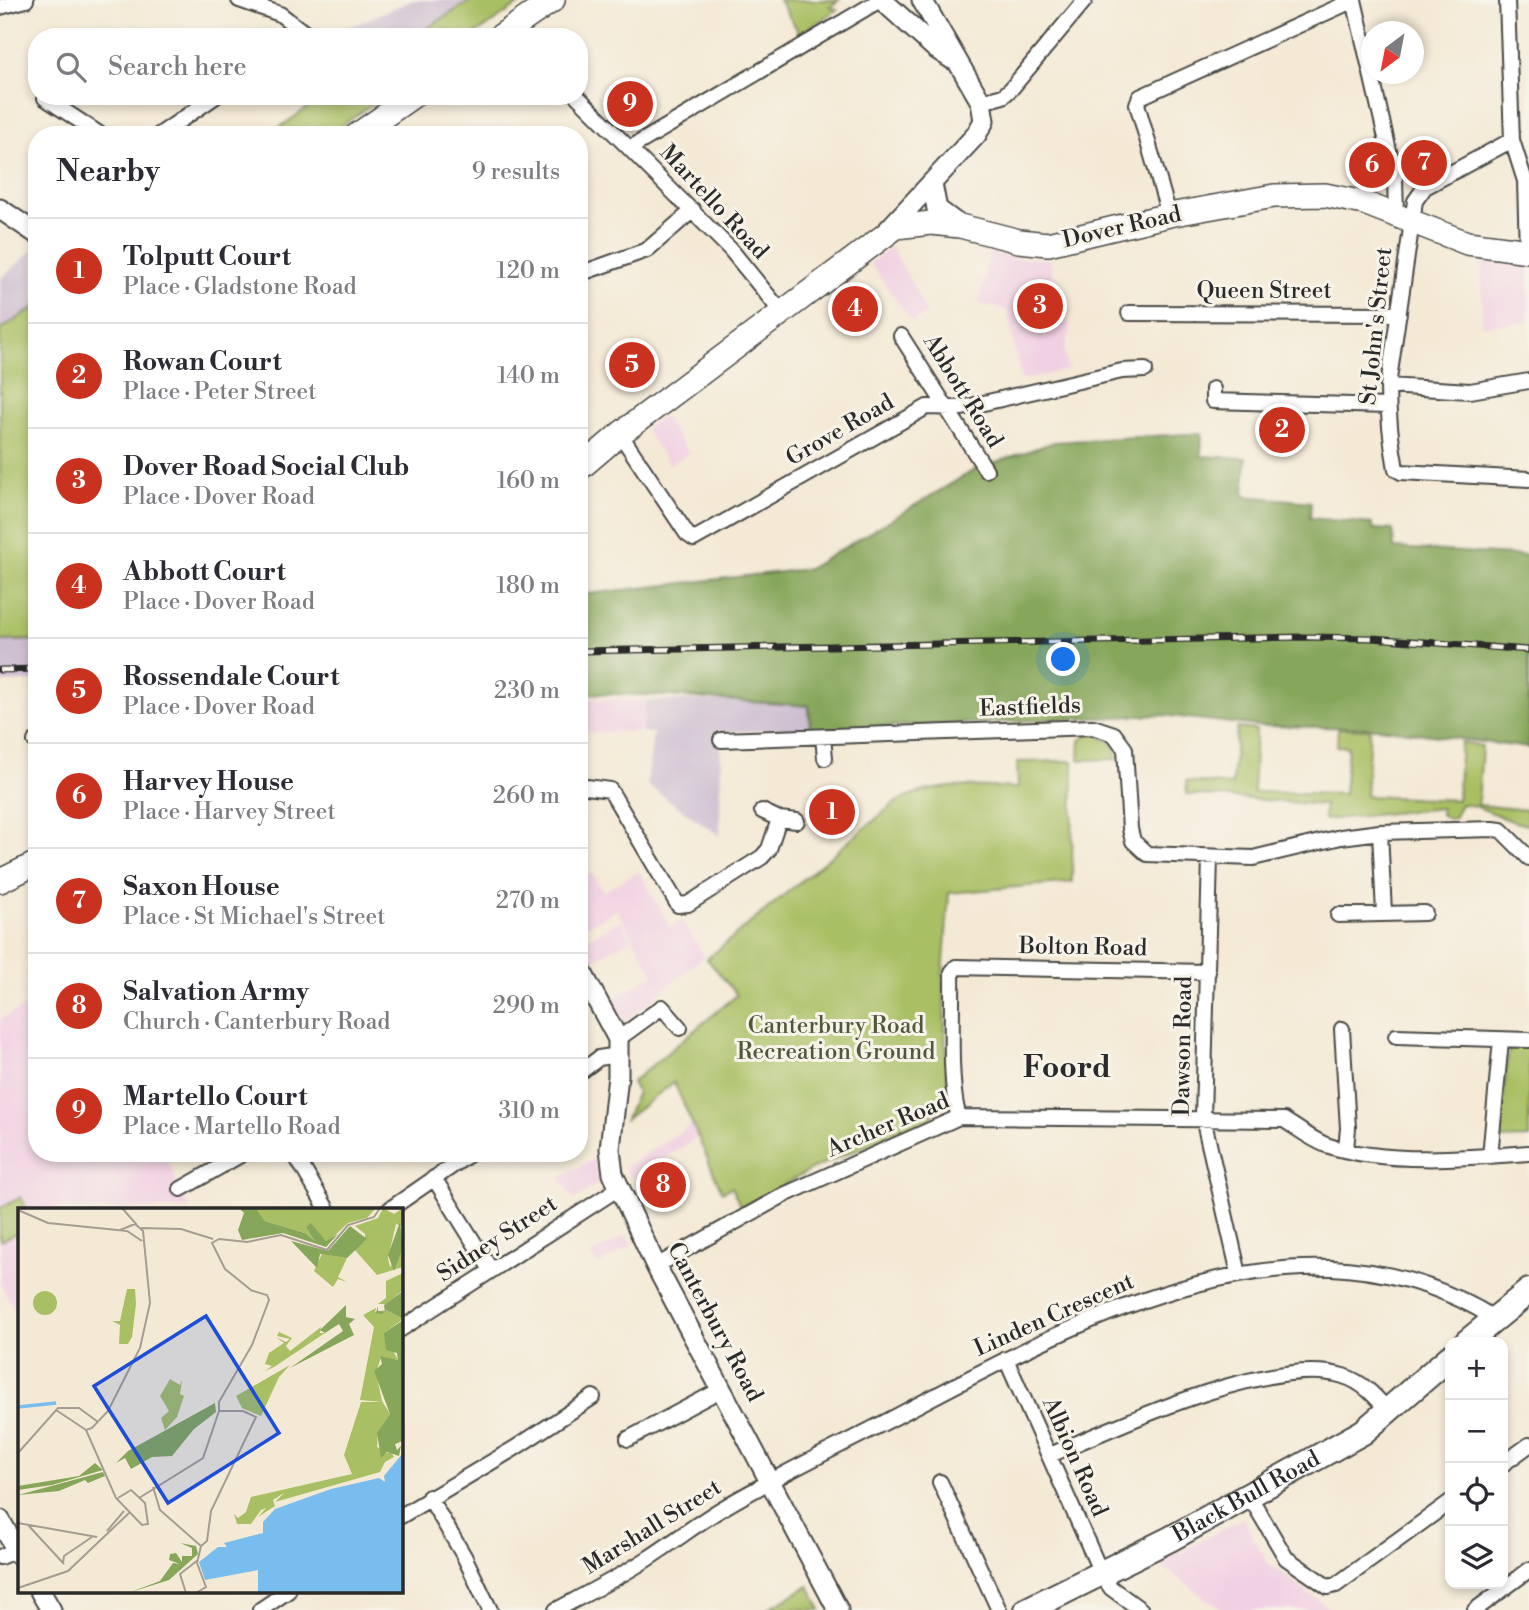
<!DOCTYPE html>
<meta charset="utf-8">
<style>
body{margin:0;font-family:"Libre Bodoni",serif;background:#f2f2f3;color:#2b2b33}
.controls{position:absolute;right:21px;bottom:21px;display:grid;overflow:hidden;border-radius:14px;box-shadow:0 4px 10px #0003}
.controls button{width:63px;height:63px;display:grid;place-items:center;padding:0;border:0;border-bottom:2px solid #e1e1e2;background:#fff;color:#2b2b33;font:35px sans-serif}
.compass{position:absolute;left:1361px;top:21px;width:63px;height:63px;border-radius:50%;background:#fff;box-shadow:0 4px 10px #0003;rotate:212deg}
.you{position:absolute;left:1064px;top:660px;width:24px;height:24px;margin:-18px;border:5px solid #fff;border-radius:50%;background:#1a73e8;box-shadow:0 0 0 10px #1a73e833}
.badge{display:grid;place-items:center;width:46px;height:46px;border-radius:50%;background:#c8321e;color:#fff;font-size:23px;font-weight:700}
.pin{position:absolute;translate:-50% -50%;border:4px solid #fff;box-shadow:0 2px 7px #0006}
.list{margin:0;padding:0;list-style:none}
h2{display:flex;justify-content:space-between;align-items:center;height:91px;margin:0;padding:0 28px;font-size:30px}
h2 small{font-size:23px;font-weight:400;color:#7c7c81}
.list li{display:grid;grid-template-columns:46px 1fr auto;gap:21px;align-items:center;box-sizing:border-box;height:105px;padding:0 28px;border-top:2px solid #e1e1e2}
.list b{display:block;font-size:26px;white-space:nowrap}
.list p{margin:0;font-size:23px;white-space:nowrap;color:#7c7c81}
.list em{font-size:23px;font-style:normal;color:#7c7c81}
.icon{flex:none;width:38px;height:38px;fill:none;stroke:currentColor;stroke-width:2;stroke-linecap:round;stroke-linejoin:round}
.map{position:relative;flex:none;width:1529px;height:1610px;overflow:hidden}
.search{position:absolute;background:#fff;box-shadow:0 4px 10px #0003;left:28px;top:28px;width:560px;height:77px;display:flex;align-items:center;gap:18px;box-sizing:border-box;padding:0 24px;border-radius:28px;color:#7c7c81;font-size:26px}
.panel{position:absolute;background:#fff;box-shadow:0 4px 10px #0003;left:28px;top:126px;width:560px;height:1036px;border-radius:28px}
.map>svg:first-child{display:block}
.built{fill:#f1d0e3}
.industrial{fill:#cebed1}
.green{fill:#a9bf64;stroke:#6a7548;stroke-width:2}
.forest{fill:#86a65a;stroke:#586842;stroke-width:2}
.lines{fill:none;stroke-linecap:round;stroke-linejoin:round}
.minor-casing{stroke:#494844;stroke-width:18}
.tertiary-casing{stroke:#494844;stroke-width:23}
.primary-casing{stroke:#494844;stroke-width:26}
.trunk-casing{stroke:#494844;stroke-width:28}
.minor{stroke:#fff;stroke-width:14}
.tertiary{stroke:#fff;stroke-width:19}
.primary{stroke:#fff;stroke-width:23}
.trunk{stroke:#fff;stroke-width:24}
.rail-casing{stroke:#2b2b2b;stroke-width:7}
.rail{stroke:#f7f3e8;stroke-width:4.5;stroke-dasharray:13;stroke-linecap:butt}
.labels{text-anchor:middle;dominant-baseline:central;stroke-width:6;stroke-linejoin:round;paint-order:stroke}
.street-label{font-size:23px;fill:#2b2b2b;stroke:#f7f3e8}
.park-label{font-size:23px;fill:#51573c;stroke:#f7f3e8}
.district-label{font-size:30px;font-weight:bold;fill:#2b2b2b;stroke:#f7f3e8}
.inset-river{fill:none;stroke:#79bdef;stroke-width:3.5}
.inset-road{fill:none;stroke:#a49d91;stroke-width:2}
.view{fill:#1d4ed8;fill-opacity:0.15;stroke:#1d4ed8;stroke-width:3.5}
.inset-edge{fill:none;stroke:#2b2b2b;stroke-width:3.5}
</style>
<div class="map">
<svg width="1529" height="1610" viewBox="0 0 1529 1610">
<rect width="100%" height="100%" fill="#f7f3e8"/>
<filter id="ink" filterUnits="userSpaceOnUse"><feTurbulence type="fractalNoise" baseFrequency=".0143" numOctaves="2"/><feDisplacementMap in="SourceGraphic" scale="14" xChannelSelector="R" yChannelSelector="G"/><feConvolveMatrix kernelMatrix="1 2 1 2 8 2 1 2 1" color-interpolation-filters="sRGB"/></filter>
<filter id="wash" filterUnits="userSpaceOnUse"><feTurbulence type="fractalNoise" baseFrequency=".00686" numOctaves="4" result="noise"/><feDisplacementMap in="SourceGraphic" scale="28" xChannelSelector="R" yChannelSelector="G"/><feGaussianBlur stdDeviation="1.57" result="paint"/><feColorMatrix in="noise" values="0 0 0 0 0 0 0 0 0 0 0 0 0 0 0 0 0 1.4 0 .05"/><feComposite in="paint" operator="in"/></filter>
<g filter="url(#wash)">
<rect width="100%" height="100%" fill="#f4e9d5"/>
<path class="built" d="M892,247L927,313L912,322L870,263Z
M989,252L1017,258L1050,259L1057,296H1062L1070,331L1064,350L1068,370L1021,380L1007,310L979,304Z
M1482,259L1529,263V323L1482,326Z
M663,416L689,453L669,465L645,429Z
M579,698L646,701L642,732H579Z
M639,871L670,927L682,921L704,956L625,1022L613,999L654,975L617,910L579,930V880L592,873L603,892Z
M621,920L631,939L592,961L581,942Z
M37,1001V1153H164L189,1209H19V1317L0,1283V1019Z
M693,1124L698,1137L630,1179L625,1167Z
M593,1160L601,1181L574,1200L560,1177Z
M626,1234L632,1246L598,1265L591,1255Z
M1243,1518L1268,1563L1331,1610H1222L1159,1564Z"/>
<path class="industrial" d="M413,0H473L415,37H326Z
M34,249L37,681L0,683V279Z
M687,700L822,705L833,728L721,732L720,836L647,785L653,733L642,732L646,701Z"/>
<path class="green" d="M472,0H525L471,37H413Z
M779,0H839L830,7L837,10L800,34Z
M324,96H384L328,135H269Z
M37,306V640L0,641V330Z
M1237,728L1256,730L1253,792L1344,794L1348,747L1337,746L1338,728L1370,729L1366,796L1457,800L1461,742L1482,746L1478,805L1527,810L1529,825C1505,823 1485,805 1461,804L1454,818L1448,819L1441,814V808L1324,820V805L1187,794L1186,781L1232,785Z
M1092,732L1112,743L1118,759L1079,760L1080,740Z
M1073,761L1072,882L949,893L943,975L948,1102L938,1105L933,1117L818,1166L741,1208L732,1187L722,1192L674,1082L626,1119L637,1092L632,1082L737,995L707,959L896,802C932,781 978,787 1018,788L1017,762Z
M1509,1045H1529V1138L1499,1139Z
M21,1197L27,1209H19V1232L0,1241V1208Z
M809,1586L821,1610L769,1608Z"/>
<path class="forest" d="M1202,433L1201,456L1246,458L1244,496L1311,502L1310,518L1372,524L1373,529L1393,530L1394,548L1529,556V748L1379,728L1258,726L1162,715L810,730L809,706L670,696L579,693V595L808,569L976,469L1054,442Z"/>
</g>
<g filter="url(#ink)">
<g class="lines">
<defs>
<path id="minor" d="M239,0L280,14L310,37
M1354,0L1395,177L1396,216
M1507,0L1512,140L1525,181L1527,251
M0,7L26,0
M577,96L731,250L783,314
M45,98L101,135
M981,102L1003,96L1011,89L1085,0
M159,135L216,96
M1512,140L1425,187L1415,201L1388,386C1388,414 1391,442 1396,469L1401,472L1529,479
M632,147L880,0
M1169,215L1137,104L1140,97L1354,0
M579,274L647,250L693,210
M1129,313L1399,314
M901,336L986,470
M1388,386L1470,391L1529,381
M1213,389V401L1388,406
M620,434L687,534L694,539L927,407L962,408L1122,371L1145,370
M823,737L825,758
M721,740L1093,727L1114,734L1125,749L1130,829L1133,841L1147,854L1253,858L1341,837L1380,832L1493,829L1501,830L1529,858
M35,741L37,742
M579,786L610,790L678,905L688,904L762,857L769,849L779,819
M762,811L779,819L797,821
M1380,832L1384,913
M1210,857L1203,1118L1239,1274
M1338,915L1425,913
M1342,1029L1348,1128L1346,1149
M1396,1036L1529,1040
M618,1039L662,1007L680,1028
M579,1073L599,1058L618,1055
M959,1117C948,1084 953,1009 952,972L956,967L1208,972
M294,1153L327,1209
M1490,1156L1501,1040
M434,1178L491,1270
M181,1189L244,1153
M390,1209L471,1153
M656,1266L784,1195L959,1117L1284,1120C1297,1128 1311,1139 1326,1145C1384,1165 1468,1158 1529,1153
M401,1329L619,1188
M1006,1359L1102,1575L1111,1588L1141,1610
M628,1439L722,1389
M1050,1455C1117,1426 1272,1354 1343,1376C1363,1382 1375,1396 1389,1412
M1503,1464L1529,1445
M940,1482L999,1610
M429,1497L464,1556L490,1610
M1250,1497L1286,1558L1328,1587L1336,1585L1450,1502
M401,1516L515,1448L593,1397
M0,1557L16,1550
M260,1610L288,1591
M556,1610C586,1594 616,1579 644,1561C671,1544 696,1524 723,1508C785,1471 851,1441 914,1407C1088,1315 1304,1200 1494,1318
M1475,1610L1529,1570"/>
<path id="tertiary" d="M882,0L935,48L952,59
M932,184L937,209L960,226
M0,209L37,234
M887,231L976,135L984,121L981,102L922,0
M579,967L618,1039V1076L610,1149L613,1174L656,1266L838,1610
M0,1520L19,1555
M40,1591L51,1610"/>
<path id="primary" d="M499,37L553,0
M357,135L413,96
M579,469L620,434L896,227L931,223L960,226L1019,241L1048,244L1169,215L1274,196L1325,195L1364,203L1467,243L1529,251
M0,881L37,863"/>
<g id="trunk">
<path d="M1467,1342L1529,1291"/>
<path id="s1" d="M1027,1610L1170,1539L1363,1432L1450,1357"/>
</g>
</defs>
<use href="#minor" class="minor-casing"/>
<use href="#tertiary" class="tertiary-casing"/>
<use href="#primary" class="primary-casing"/>
<use href="#trunk" class="trunk-casing"/>
<use href="#minor" class="minor"/>
<use href="#tertiary" class="tertiary"/>
<use href="#primary" class="primary"/>
<use href="#trunk" class="trunk"/>
<defs>
<path id="rail" d="M579,651L1304,637L1372,638L1529,650
M0,670L37,669"/>
</defs>
<use href="#rail" class="rail-casing"/>
<use href="#rail" class="rail"/>
</g>
</g>
<g class="labels">
<g class="street-label">
<text transform="translate(714 202) rotate(47)">Martello Road</text>
<text transform="translate(1122 227) rotate(-13)">Dover Road</text>
<text x="1264" y="291">Queen Street</text>
<text transform="translate(1376 326) rotate(-84)">St John's Street</text>
<text transform="translate(963 391) rotate(58)">Abbott Road</text>
<text transform="translate(840 430) rotate(-30)">Grove Road</text>
<text transform="translate(1030 707) rotate(-2)">Eastfields</text>
<text transform="translate(1083 947) rotate(1)">Bolton Road</text>
<text transform="translate(1183 1046) rotate(-89)">Dawson Road</text>
<text transform="translate(888 1125) rotate(-23)">Archer Road</text>
<text transform="translate(497 1239) rotate(-33)">Sidney Street</text>
<text transform="translate(1054 1315) rotate(-24)">Linden Crescent</text>
<text transform="translate(715 1322) rotate(62)">Canterbury Road</text>
<text transform="translate(1075 1457) rotate(66)">Albion Road</text>
<text stroke="none"><textPath href="#s1" startOffset="247">Black Bull Road</textPath></text>
<text transform="translate(652 1527) rotate(-32)">Marshall Street</text>
</g>
<g class="park-label">
<text x="836" y="1026">Canterbury Road<tspan x="836" dy="26">Recreation Ground</tspan></text>
</g>
<g class="district-label">
<text x="1067" y="1068">Foord</text>
</g>
</g>
<g transform="translate(18 1208)">
<rect width="385" height="385" fill="#f4e9d5"/>
<path d="M238,0H358L349,10L330,15L310,34L304,30L297,33L287,25L247,13ZM365,0L376,6L385,0V19L378,16L370,50L372,59L385,39V59L359,67L336,41L347,33V26L337,18L360,10ZM304,46L329,50L320,69L329,74L320,71L315,79L296,63ZM385,65V82L368,96H360L368,90V73ZM109,81H117L118,96L114,129L110,136H101L102,117L94,113H102ZM15 95a12 12 0 1 1 24 0a12 12 0 1 1-24 0ZM358,100L357,104L368,102L385,111L366,125L380,152L363,149L358,165L364,193L372,206L360,224L359,239L365,242L363,247L373,244L376,249L367,254L362,264L257,294L266,285L255,292L257,298L240,309L248,300L243,302L233,316H219L216,306L220,310L228,304L233,289L334,266L326,247L343,194H364L342,192L356,119L345,107ZM303,119L302,125H307L256,159L247,163L254,158L247,156L251,145L266,135L258,129L268,134L272,131L259,128L261,124L274,130L268,138L272,143ZM272,157L261,169L243,208L224,200L218,188ZM152,171L162,177L164,172L162,186L166,188L159,209L147,222L143,210L151,203L142,188Z" fill="#a9bf64"/>
<path d="M221,0H238L247,13L287,25L297,33L288,19L293,15L308,33L320,26L308,39L265,25L224,32L220,22L226,5ZM382,14L385,39L376,63L370,47ZM332,18L349,31L329,50L302,46L299,60L273,33L310,43ZM385,83V111L368,102L364,106L358,105L360,98V103L367,104L366,97ZM328,97V109L337,111L331,116L336,127L272,160L325,123L321,116L307,125L302,122ZM385,112V233L377,236L379,242L383,238L381,248L369,244L363,250L359,225L372,206L356,163L364,156L362,148L380,152L379,145L368,142L366,125ZM197,195L198,204L176,221L154,248L134,249L113,261L107,250L98,255L110,243ZM77,255L85,262L34,277L0,282V278L61,268ZM85,264L87,268L70,275L67,272L41,283L0,287ZM162,335L178,338L180,346L151,372L110,385L142,373L155,355L162,356L151,352L152,346L158,345L164,354V348H174V340Z" fill="#86a65a"/>
<path d="M385,245V385H240V362L187,372L181,354L200,339H209L206,335L245,325V314L257,301L313,281L361,270L367,274L366,268Z" fill="#79bdef"/>
<path class="inset-river" d="M0,199L38,195"/>
<path class="inset-road" d="M104,0L119,17M0,2L30,15L109,23L124,33M123,20L163,21L195,31M201,31L229,34L263,27L309,42L330,17L356,9L362,0M201,31L194,35L207,61L233,82M38,202L68,222L74,220L90,203L122,140L132,95L125,23L117,16L102,22M201,203V194L234,137L251,92L249,87L232,82M68,222L98,290L124,317L130,316L127,295L113,282L100,290M0,245L40,200H61L80,214M135,279L142,302L183,338L179,355M121,290L185,250L201,203M0,315L79,329M10,317L46,356M89,323L106,303M183,338L189,333L193,303L238,209L225,203H201M45,355L46,348L74,329M0,380L50,363L111,305M168,385L162,366L180,352M178,385L188,379L179,355"/>
<path class="view" d="M188,108L261,225L150,295L76,178Z"/>
<rect width="385" height="385" class="inset-edge"/>
</g>
</svg>
<div class="controls">
<button>+</button>
<button>−</button>
<button><svg class="icon" aria-label="locate" viewBox="0 0 24 24"><circle cx="12" cy="12" r="6"/><path d="M12 2v4M12 18v4M2 12h4M18 12h4"/></svg></button>
<button><svg class="icon" aria-label="layers" viewBox="0 0 24 24"><path d="M12 4l9 5-9 5-9-5zM3 14l9 5 9-5"/></svg></button>
</div>
<svg class="compass" viewBox="-18 -18 36 36"><path d="M0-13l5 13h-10z" fill="#e53935"/><path d="M0 13l5-13h-10z" fill="#7c7c81"/></svg>
<div class="you"></div>
<div class="pin badge" style="left:832px;top:812px">1</div>
<div class="pin badge" style="left:1282px;top:430px">2</div>
<div class="pin badge" style="left:1040px;top:306px">3</div>
<div class="pin badge" style="left:855px;top:309px">4</div>
<div class="pin badge" style="left:632px;top:365px">5</div>
<div class="pin badge" style="left:1372px;top:165px">6</div>
<div class="pin badge" style="left:1424px;top:163px">7</div>
<div class="pin badge" style="left:663px;top:1185px">8</div>
<div class="pin badge" style="left:630px;top:104px">9</div>
<div class="search"><svg class="icon" aria-label="search" viewBox="0 0 24 24"><circle cx="10" cy="10" r="6"/><path d="M15 15l6 6"/></svg>Search here</div>
<section class="panel">
<h2>Nearby<small>9 results</small></h2>
<ul class="list">
<li><span class="badge">1</span><div><b>Tolputt Court</b><p>Place · Gladstone Road</p></div><em>120 m</em></li>
<li><span class="badge">2</span><div><b>Rowan Court</b><p>Place · Peter Street</p></div><em>140 m</em></li>
<li><span class="badge">3</span><div><b>Dover Road Social Club</b><p>Place · Dover Road</p></div><em>160 m</em></li>
<li><span class="badge">4</span><div><b>Abbott Court</b><p>Place · Dover Road</p></div><em>180 m</em></li>
<li><span class="badge">5</span><div><b>Rossendale Court</b><p>Place · Dover Road</p></div><em>230 m</em></li>
<li><span class="badge">6</span><div><b>Harvey House</b><p>Place · Harvey Street</p></div><em>260 m</em></li>
<li><span class="badge">7</span><div><b>Saxon House</b><p>Place · St Michael's Street</p></div><em>270 m</em></li>
<li><span class="badge">8</span><div><b>Salvation Army</b><p>Church · Canterbury Road</p></div><em>290 m</em></li>
<li><span class="badge">9</span><div><b>Martello Court</b><p>Place · Martello Road</p></div><em>310 m</em></li>
</ul>
</section>
</div>
